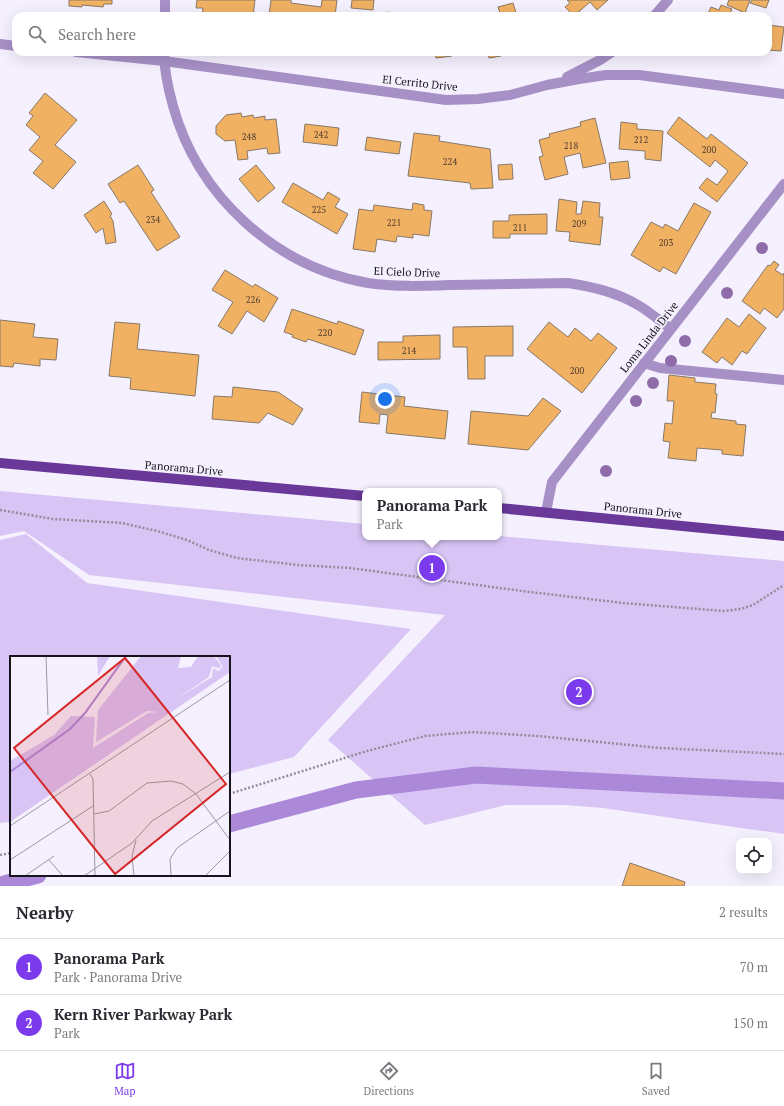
<!DOCTYPE html>
<meta charset="utf-8">
<style>
body{margin:0;font-family:"PT Serif",serif;background:#f7f7f7;color:#2b2b33}
.controls{position:absolute;right:12px;bottom:12px;display:grid;overflow:hidden;border-radius:8px;box-shadow:0 4px 16px #0002}
.controls button{width:36px;height:36px;display:grid;place-items:center;padding:0;border:0;border-bottom:1px solid #e1e1e2;background:#fff;color:#2b2b33;font:20px sans-serif}
.you{position:absolute;left:385px;top:399px;width:14px;height:14px;margin:-10px;border:3px solid #fff;border-radius:50%;background:#1a73e8;box-shadow:0 0 0 6px #1a73e833}
.badge{display:grid;place-items:center;width:26px;height:26px;border-radius:50%;background:#7c3aed;color:#fff;font-size:13px;font-weight:700}
.pin{position:absolute;translate:-50% -50%;border:2px solid #fff;box-shadow:0 1px 4px #0006}
.popup{position:absolute;left:362px;top:488px;width:140px;height:52px;box-sizing:border-box;display:grid;place-content:center;border-radius:8px;background:#fff;filter:drop-shadow(0 1px 3px #0005);font-size:13px;white-space:nowrap;color:#7c7c81}
.popup b{font-size:15px;color:#2b2b33}
.popup::after{content:'';position:absolute;left:50%;top:100%;margin-left:-8px;border:8px solid transparent;border-top-color:#fff}
.list{margin:0;padding:0;list-style:none}
h2{display:flex;justify-content:space-between;align-items:center;height:52px;margin:0;padding:0 16px;font-size:17px}
h2 small{font-size:13px;font-weight:400;color:#7c7c81}
.list li{display:grid;grid-template-columns:26px 1fr auto;gap:12px;align-items:center;box-sizing:border-box;height:56px;padding:0 16px;border-top:1px solid #e1e1e2}
.list b{display:block;font-size:15px;white-space:nowrap}
.list p{margin:0;font-size:13px;white-space:nowrap;color:#7c7c81}
.list em{font-size:13px;font-style:normal;color:#7c7c81}
.icon{flex:none;width:22px;height:22px;fill:none;stroke:currentColor;stroke-width:2;stroke-linecap:round;stroke-linejoin:round}
.map{position:relative;flex:none;width:784px;height:886px;overflow:hidden}
.search{position:absolute;background:#fff;box-shadow:0 4px 16px #0002;left:12px;right:12px;top:12px;height:44px;display:flex;align-items:center;gap:10px;box-sizing:border-box;padding:0 14px;border-radius:12px;color:#7c7c81;font-size:15px}
.sheet{height:164px;background:#fff}
nav{display:flex;justify-content:space-around;align-items:center;box-sizing:border-box;height:56px;border-top:1px solid #e1e1e2;background:#fff;font-size:11px;color:#7c7c81}
nav a{display:grid;justify-items:center;gap:2px}
nav .on{color:#7c3aed}
.map>svg:first-child{display:block}
.green{fill:#d9c4f6}
.lines{fill:none;stroke-linecap:round;stroke-linejoin:round}
.canal{stroke:#ac88d9;stroke-width:17}
.building{fill:#f1b163;stroke:#887867}
.path{stroke:#918d98;stroke-width:2.5;stroke-dasharray:2 2;stroke-linecap:butt}
.minor{stroke:#a790c6;stroke-width:10}
.major{stroke:#693899;stroke-width:10}
.tree{fill:#8f6ca9}
.labels{text-anchor:middle;dominant-baseline:central;stroke-width:3.5;stroke-linejoin:round;paint-order:stroke}
.number-label{font-size:9px;fill:#4d3a2d}
.street-label{font-size:11px;fill:#16131b;stroke:#f5f0fe}
.inset-river{fill:none;stroke:#ac88d9;stroke-width:2}
.inset-road{fill:none;stroke:#9c98a3;stroke-width:1}
.view{fill:#d62828;fill-opacity:0.15;stroke:#d62828;stroke-width:2}
.inset-edge{fill:none;stroke:#16131b;stroke-width:2}
</style>
<div class="map">
<svg width="784" height="886" viewBox="0 0 784 886">
<rect width="100%" height="100%" fill="#f5f0fe"/>
<path class="green" d="M0,491L365,524V537H499V536L784,561V834L603,808L565,805H506L425,825L328,740L445,615L89,575L24,531L0,536Z
M26,534L87,583L411,629L294,757L229,774V657H11V822L0,823V540Z"/>
<g class="lines">
<path class="canal" d="M229,824L356,790L476,775L784,791
M0,885L38,875"/>
</g>
<path class="building" d="M69,0H112V4H104L103,7L82,5V7L69,6Z
M197,0H255L253,16H202L203,8H196Z
M271,0H291V3L321,7L322,0H337L335,16H269Z
M352,0H374L373,10L351,8Z
M567,0H608L597,10L590,2L574,16L565,7L570,3Z
M729,0H750L745,13L727,5Z
M752,0H769L766,8L750,3Z
M513,3L517,16H501L498,7Z
M721,5L732,9L729,16H707L711,7L719,10Z
M387,12L399,14V16H369L370,14L386,16Z
M768,25L784,27L781,51L768,50Z
M435,52H455L451,53L452,56L436,58Z
M488,52H501V56L489,58Z
M45,93L77,120L55,145L76,162L53,189L33,173L43,161L29,150L40,137L26,125L33,116L29,113Z
M241,113L242,117L253,115L254,118L265,116V120L276,119L280,153L268,154L267,148L247,151L248,159L238,160L235,140L225,141L216,134V126L226,115Z
M679,117L707,139L711,134L748,163L717,202L699,188L707,178L717,185L728,171L715,160L710,167L667,133Z
M595,118L606,163L583,168L580,153L564,157L568,174L545,180L539,157L543,156L539,140L550,137L549,134L581,126L580,122Z
M621,122L637,124V129L663,131L661,161L645,159V151L619,149Z
M305,124L339,128L337,146L303,142Z
M414,133L440,136L439,141L490,149L493,188L471,189L470,183L408,176Z
M367,137L401,142L399,154L365,150Z
M628,161L630,178L611,180L609,163Z
M512,164L513,179L499,180L498,165Z
M138,165L154,190L151,192L180,237L157,251L124,201L120,203L108,184Z
M256,165L275,188L258,202L239,179Z
M293,183L323,200L328,192L340,199L335,207L348,214L337,234L282,202Z
M559,199L577,202L576,214H581L583,201L600,203L599,217H603L600,245L569,241L570,232L556,231Z
M104,201L112,214L110,216L113,221L116,242L106,244L103,228L96,233L84,215Z
M413,203L424,205V210L432,211L429,236L413,234V238L397,236L396,242L377,239L375,252L353,249L359,209L373,211L374,205L412,210Z
M694,203L711,212L676,274L663,267L660,272L631,255L651,222L663,228L665,224L678,231Z
M547,214V234H510V238H493V221H509V215Z
M774,261L779,265L775,270L783,275L784,273V309L777,318L764,308L760,314L742,301L768,265L770,266Z
M225,270L253,287L255,284L278,298L264,322L247,311L232,334L218,326L233,302L212,290Z
M292,309L337,324L338,321L364,330L355,355L308,339L306,342L292,337L293,335L284,332Z
M749,314L766,328L747,354L742,351L732,365L722,357L717,363L702,352L727,318L739,327Z
M0,320L35,324L33,337L58,339L56,360L40,359V366L14,363L13,367L0,366Z
M115,322L140,324L137,349L199,355L195,396L130,389L131,378L109,376Z
M549,322L568,337L575,328L591,341L598,333L617,348L582,393L527,349Z
M513,326V356H485V379H468L467,347H453V327Z
M440,335V359L378,360V342H403V336Z
M669,375L695,378V382L716,384L715,393L717,394L715,413L712,412L711,418L736,421V424L746,425L743,456L722,454V450L697,448L696,461L668,458L670,442L663,441L665,423L672,424L674,401H667Z
M233,387L278,392L303,409L293,425L268,413L259,423L212,419L214,396L232,397Z
M362,392L405,397L404,406L448,411L445,439L386,433L388,415L380,414L379,424L359,422Z
M543,398L561,411L528,450L468,444L471,411L528,416Z
M630,863L685,882L684,886H622Z"/>
<g class="lines">
<path class="path" d="M0,510L53,519L122,523L157,531L187,540L209,550L237,558L298,565L350,568L530,592L623,603L724,611L741,609L753,605L784,585
M229,794L367,751L425,736L472,732L538,736L660,748L784,754
M0,855L11,853"/>
<path class="minor" d="M165,16V0
M654,16L668,0
M0,44L16,46
M76,52L164,61L446,100L478,99L510,95L547,85L579,79L606,75H639L784,94
M164,52C164,70 168,88 173,106C198,196 275,267 368,283C395,287 422,286 450,285C489,284 528,284 568,283C593,287 616,292 638,305C650,312 660,321 671,329
M567,77L600,60L612,52
M644,363L660,368L784,380
M546,512L552,482L784,184"/>
<path class="major" d="M0,463L365,496
M499,508L784,536"/>
</g>
<g class="tree">
<circle cx="762" cy="248" r="6"/>
<circle cx="727" cy="293" r="6"/>
<circle cx="685" cy="341" r="6"/>
<circle cx="671" cy="361" r="6"/>
<circle cx="653" cy="383" r="6"/>
<circle cx="636" cy="401" r="6"/>
<circle cx="606" cy="471" r="6"/>
</g>
<g class="labels">
<g class="number-label">
<text x="321" y="135">242</text>
<text x="249" y="137">248</text>
<text x="641" y="140">212</text>
<text x="571" y="146">218</text>
<text x="709" y="150">200</text>
<text x="450" y="162">224</text>
<text x="319" y="210">225</text>
<text x="153" y="220">234</text>
<text x="394" y="223">221</text>
<text x="579" y="224">209</text>
<text x="520" y="228">211</text>
<text x="666" y="243">203</text>
<text x="253" y="300">226</text>
<text x="325" y="333">220</text>
<text x="409" y="351">214</text>
<text x="577" y="371">200</text>
</g>
<g class="street-label">
<text transform="translate(420 83) rotate(6)">El Cerrito Drive</text>
<text transform="translate(407 272) rotate(2)">El Cielo Drive</text>
<text transform="translate(649 337) rotate(-52)">Loma Linda Drive</text>
<text transform="translate(184 468) rotate(5)">Panorama Drive</text>
<text transform="translate(643 510) rotate(6)">Panorama Drive</text>
</g>
</g>
<g transform="translate(10 656)">
<rect width="220" height="220" fill="#f5f0fe"/>
<path d="M87,0H100L88,20ZM131,0H171L168,12L181,11L188,0H204L212,11L208,12L202,10L199,21L166,43L202,21L203,12L208,15L213,11L206,0H220V16L0,166V105L44,79L61,60L85,61L83,92L138,57L148,56L137,55L86,86L88,54Z" fill="#d9c4f6"/>
<path class="inset-river" d="M0,116L60,73L75,57L116,0"/>
<path class="inset-road" d="M36,0L38,59M80,118L83,123L85,220M84,158L99,155L137,127L161,125L173,128L186,138L220,184M0,170L220,24M0,204L83,150M39,204L53,220M15,220L44,200M74,220L122,187L142,165L220,116M124,220L122,200L126,184M161,220L160,203L167,192L220,155M195,220L220,195"/>
<path class="view" d="M115,2L216,128L105,218L4,92Z"/>
<rect width="220" height="220" class="inset-edge"/>
</g>
</svg>
<div class="controls">
<button><svg class="icon" aria-label="locate" viewBox="0 0 24 24"><circle cx="12" cy="12" r="6"/><path d="M12 2v4M12 18v4M2 12h4M18 12h4"/></svg></button>
</div>
<div class="you"></div>
<div class="pin badge" style="left:432px;top:568px">1</div>
<div class="popup"><b>Panorama Park</b>Park</div>
<div class="pin badge" style="left:579px;top:692px">2</div>
<div class="search"><svg class="icon" aria-label="search" viewBox="0 0 24 24"><circle cx="10" cy="10" r="6"/><path d="M15 15l6 6"/></svg>Search here</div>
</div>
<section class="sheet">
<h2>Nearby<small>2 results</small></h2>
<ul class="list">
<li><span class="badge">1</span><div><b>Panorama Park</b><p>Park · Panorama Drive</p></div><em>70 m</em></li>
<li><span class="badge">2</span><div><b>Kern River Parkway Park</b><p>Park</p></div><em>150 m</em></li>
</ul>
</section>
<nav>
<a class="on"><svg class="icon" aria-label="map" viewBox="0 0 24 24"><path d="M3 6l6-2 6 2 6-2v14l-6 2-6-2-6 2zM9 4v14M15 6v14"/></svg>Map</a>
<a><svg class="icon" aria-label="directions" viewBox="0 0 24 24"><path d="M12 3l9 9-9 9-9-9zM9 14v-3h6M13 9l2 2-2 2"/></svg>Directions</a>
<a><svg class="icon" aria-label="saved" viewBox="0 0 24 24"><path d="M7 4h10v16l-5-4-5 4z"/></svg>Saved</a>
</nav>
